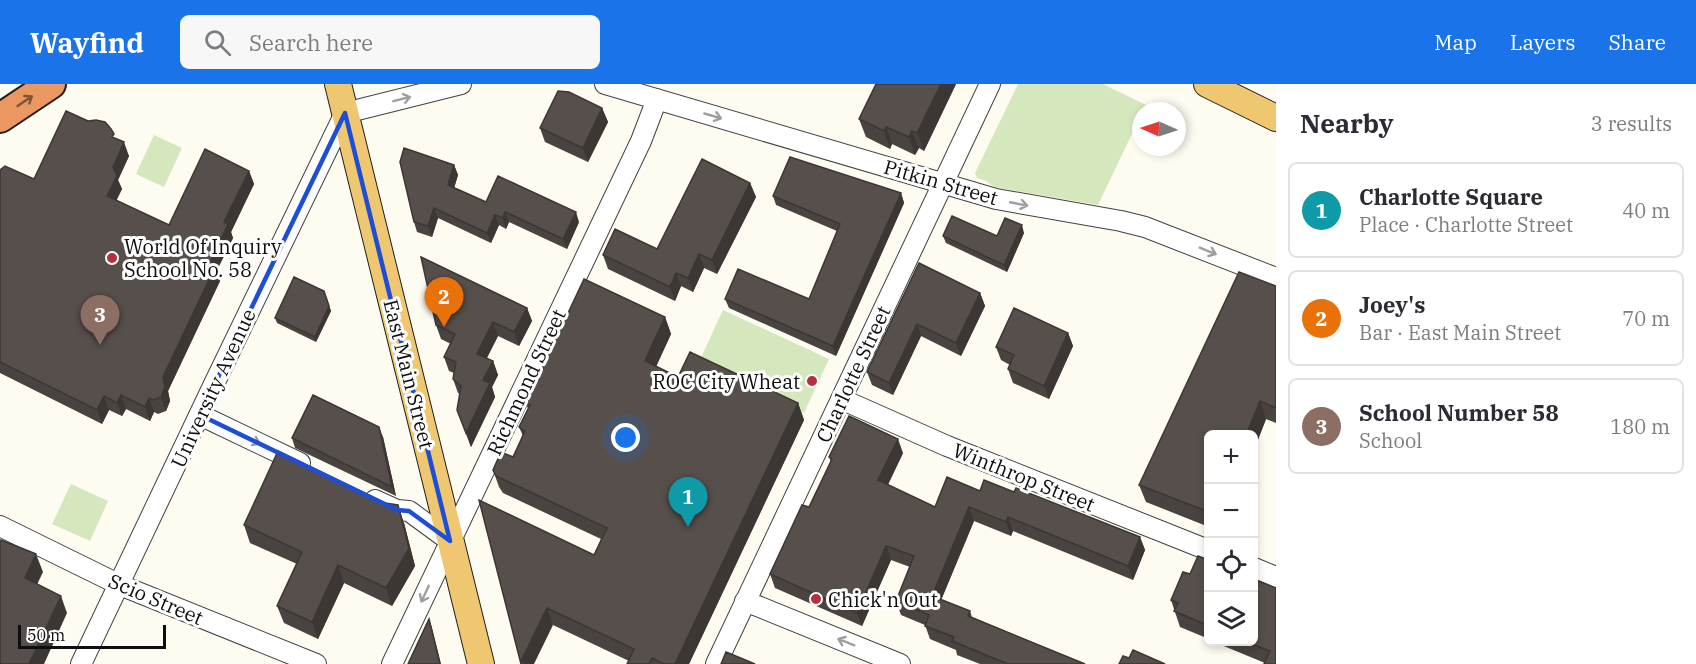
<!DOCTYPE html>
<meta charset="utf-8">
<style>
body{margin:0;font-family:"IBM Plex Serif",serif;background:#f7f7f7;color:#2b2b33}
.controls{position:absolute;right:18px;bottom:18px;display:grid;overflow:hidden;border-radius:9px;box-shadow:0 3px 9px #0003}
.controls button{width:54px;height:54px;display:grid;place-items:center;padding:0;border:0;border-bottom:2px solid #e1e1e2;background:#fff;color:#2b2b33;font:30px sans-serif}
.compass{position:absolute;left:1132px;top:18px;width:54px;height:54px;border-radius:50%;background:#fff;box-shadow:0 3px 9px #0003;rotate:273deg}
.scale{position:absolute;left:18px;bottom:15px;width:148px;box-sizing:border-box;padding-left:6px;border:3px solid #0e0e0e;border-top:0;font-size:16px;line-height:21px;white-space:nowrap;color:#0e0e0e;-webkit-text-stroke:4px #fff;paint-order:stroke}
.you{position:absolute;left:626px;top:354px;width:21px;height:21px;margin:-15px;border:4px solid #fff;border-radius:50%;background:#1a73e8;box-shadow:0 0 0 9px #1a73e833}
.badge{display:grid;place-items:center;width:39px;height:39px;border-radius:50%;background:#1a73e8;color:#fff;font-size:20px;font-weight:700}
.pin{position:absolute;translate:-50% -50px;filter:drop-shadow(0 2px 3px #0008)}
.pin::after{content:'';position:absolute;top:32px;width:21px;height:18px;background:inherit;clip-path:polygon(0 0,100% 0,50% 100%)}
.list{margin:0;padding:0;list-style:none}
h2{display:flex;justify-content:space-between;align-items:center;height:78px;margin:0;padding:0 24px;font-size:26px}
h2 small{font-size:20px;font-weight:400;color:#7c7c81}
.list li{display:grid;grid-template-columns:39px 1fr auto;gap:18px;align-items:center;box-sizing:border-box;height:96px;margin:0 12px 12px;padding:0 12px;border:2px solid #e1e1e2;border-radius:9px}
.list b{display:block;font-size:22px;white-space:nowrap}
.list p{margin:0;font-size:20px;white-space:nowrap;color:#7c7c81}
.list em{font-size:20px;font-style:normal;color:#7c7c81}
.icon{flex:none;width:33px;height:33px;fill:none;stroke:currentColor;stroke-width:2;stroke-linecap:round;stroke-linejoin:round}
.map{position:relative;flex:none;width:1276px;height:580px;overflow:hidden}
header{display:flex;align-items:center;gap:36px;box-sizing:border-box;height:84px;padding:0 30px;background:#1a73e8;color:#fff}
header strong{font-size:28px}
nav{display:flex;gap:33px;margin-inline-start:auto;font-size:21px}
.search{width:420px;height:54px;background:#f7f7f7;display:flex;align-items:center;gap:15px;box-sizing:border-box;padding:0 21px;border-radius:9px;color:#7c7c81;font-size:22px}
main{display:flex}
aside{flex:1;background:#fff}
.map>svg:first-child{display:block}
.green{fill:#d5e7bc}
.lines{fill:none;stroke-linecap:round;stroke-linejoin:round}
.minor-casing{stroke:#414141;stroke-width:22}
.major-casing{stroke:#1f1f1f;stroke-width:28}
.highway-casing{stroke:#1f1f1f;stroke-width:32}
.minor{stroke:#fff;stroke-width:20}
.major{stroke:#efc770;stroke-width:26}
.highway{stroke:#ea9762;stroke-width:28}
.wall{fill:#4a4440}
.shaded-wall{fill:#3c3734}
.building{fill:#564f4b;stroke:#3c3734;stroke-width:1.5}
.oneway{stroke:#9f9f9f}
.oneway2{stroke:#7c5238}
.marked{fill:none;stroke:#1d4ed8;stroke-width:4.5;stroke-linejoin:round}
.poi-dot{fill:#b52f3f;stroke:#fff;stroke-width:2}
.labels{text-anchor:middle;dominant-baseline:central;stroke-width:6;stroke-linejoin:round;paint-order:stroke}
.street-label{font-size:20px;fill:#0e0e0e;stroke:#fff}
.poi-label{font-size:20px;fill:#0e0e0e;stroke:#fff;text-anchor:start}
</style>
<header>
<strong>Wayfind</strong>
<div class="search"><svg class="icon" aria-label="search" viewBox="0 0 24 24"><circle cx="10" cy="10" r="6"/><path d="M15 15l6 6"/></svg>Search here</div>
<nav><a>Map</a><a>Layers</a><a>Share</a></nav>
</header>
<main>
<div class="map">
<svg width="1276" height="580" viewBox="0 0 1276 580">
<rect width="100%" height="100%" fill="#fefbf1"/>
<path class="green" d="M1018,0H1103L1146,21L1143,27H1141V31L1098,121L994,103L986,97L977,94L975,89Z
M154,51L182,64L164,103L136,90Z
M723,226L829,275L804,329L698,280Z
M71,400L108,417L90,457L52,440Z"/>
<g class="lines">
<defs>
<path id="minor" d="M605,0L996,115L1121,137L1145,143L1276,194
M841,315L947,362L1208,466
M200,331L300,379
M375,416L397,426L409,427L450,457
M0,442L120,501L316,580
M1254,484L1276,493
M745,517L900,580
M81,580L213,302L345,29L461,0
M392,580L641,57L657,15
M716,580L990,0"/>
<path id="major" d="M338,0L481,580
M1207,0L1276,34"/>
<path id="highway" d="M0,34L51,0"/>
</defs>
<use href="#minor" class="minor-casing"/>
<use href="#major" class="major-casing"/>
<use href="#highway" class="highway-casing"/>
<use href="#minor" class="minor"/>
<use href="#major" class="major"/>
<use href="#highway" class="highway"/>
</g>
<path class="wall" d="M956,0L924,67L919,64L915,71L892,60L890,65L866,53L859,35Z
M602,24L608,38L588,78L545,58L540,44Z
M115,54L129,72L118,96L122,105L116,116L169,141L249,87L254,100L231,148L233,154L216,188L220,197L168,307L170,317L166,327L158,330L154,328L150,337L126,325L122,332L109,326L102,340L0,289V86L34,95Z
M454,81L458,91L454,104L486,118L579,138L567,165L509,138L506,145L499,141L491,159L438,134L432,153L417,148L414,138Z
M750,99L756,113L717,190L704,184L693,208L681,202L675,217L608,185L603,171L657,165Z
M901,109L904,119L836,272L729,224L725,215H809L837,147L776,121L773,112Z
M1024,149L1007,188L946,159L943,152H997Z
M919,179L980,209L985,222L961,272L921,252L893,311L872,301L867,288Z
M1276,202V339L1266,335L1254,366V351H1209V443L1146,418L1139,401Z
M326,212L331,227L316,258L277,239L275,234Z
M527,224L532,237L519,262L498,252L487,274L493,277L498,291L492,303L495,313L471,363L457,326L460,310L458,309L453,295L454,289L449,287L444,273L451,260L441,255L436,241Z
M665,233L671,250L656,282L678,293L798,319L804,336L689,580H627L629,577L553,541L479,416L594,471L601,455L503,409L499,403L493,386L513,373L523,352L519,343L528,325L526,319Z
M1068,249L1073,262L1049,315L1013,299L1008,285L1010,281L1001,276L996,263Z
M383,353L396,412L295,364L292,354Z
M903,369L888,401L935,423L980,407L1014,408L1140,453L1145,466L1133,496L1013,447L1011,452L974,437L941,516L970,527L972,533L1085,580H980L957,571L956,566L930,555L925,541L901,531L896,517L910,483L891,476L862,542L775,504L770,490L809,423L831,378L829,373Z
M404,439L415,482L392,522L344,499L318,555L284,539L277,522L297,480L250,459L244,441Z
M1209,476V555L1180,543L1171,516L1190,490Z
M1254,495L1276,580L1265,579L1214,558H1254Z"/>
<path class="shaded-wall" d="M941,0H956L924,67L917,49Z
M602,24L608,38L588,78L583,64Z
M886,43L892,60L890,65L884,47Z
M912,47L919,64L915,71L909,53Z
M124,58L129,72L118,96L122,105L112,126L107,112L113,83Z
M454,81L458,91L452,111L448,101Z
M249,87L254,100L231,148L233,154L216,188L220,197L168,307L170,317L166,327L161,313L163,293L210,178L224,138Z
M750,99L756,113L717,190L712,176Z
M901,109L904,119L836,272L833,262Z
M434,124L438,134L432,153L428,142Z
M505,128L509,138L506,145L503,134Z
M576,128L579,138L567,165L563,155Z
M495,131L499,141L491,159L487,149Z
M1022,141L1024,149L1007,188L1004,181Z
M699,170L704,184L693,208L688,194Z
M676,189L681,202L675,217L670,203Z
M980,209L985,222L961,272L956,259Z
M329,222L331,227L316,258L315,253Z
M527,224L532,237L519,262L514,248Z
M665,233L671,250L651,294L645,277Z
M493,238L498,252L482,283L477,270Z
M917,240L921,252L893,311L889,299Z
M1068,249L1073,262L1049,315L1044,302Z
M493,277L498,291L492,303L495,313L471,363L466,349L483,296Z
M121,311L126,325L122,332L117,319Z
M104,312L109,326L102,340L97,326Z
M149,314L154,328L150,337L145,323Z
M1260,317L1266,335L1254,366V351H1246Z
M798,319L804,336L689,580H675Z
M379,343L383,353L396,412L392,403Z
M898,355L903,369L883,410L878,396Z
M398,421L404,439L415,482L392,522L386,504Z
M969,423L974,437L937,526L932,512Z
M1008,433L1013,447L1011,452L1006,438Z
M1140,453L1145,466L1133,496L1128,482Z
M886,462L891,476L862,542L857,529Z
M36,470L43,488L32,511L25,494Z
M338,481L344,499L318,555L312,538Z
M61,512L67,529L44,580H29Z
M547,524L553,541L534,580H522L521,577Z
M429,535L432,544L441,580H440Z"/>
<path class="building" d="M876,0H941L917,49L912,47L909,53L886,43L884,47L859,35Z
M558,7L569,8L602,24L583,64L540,44Z
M66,27L88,37L96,36L105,38L111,45L114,50L112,53L124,58L113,83L117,92L107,112L169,141L205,65L249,87L224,138L228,140L210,178L214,180L212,182L215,183L163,293L165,303L161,313L153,316L149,314L145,323L121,311L117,319L104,312L97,326L0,278V86L5,82L34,95Z
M404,64L454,81L448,101L486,118L498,92L576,128L563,155L505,128L503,134L495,131L487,149L434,124L428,142L414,138L400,78Z
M790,73L901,109L833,262L725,215L738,185L809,215L840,140L773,112Z
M702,75L750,99L712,176L699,170L688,194L676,189L670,203L603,171L615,145L657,165Z
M952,132L997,152L1005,134L1022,141L1004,181L943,152Z
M421,173L527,224L514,248L493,238L477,270L493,277L483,296L490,299L466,349L457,326L461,302L453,295L456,278L444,273L455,250L436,241Z
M919,179L980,209L956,259L917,240L889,299L867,288Z
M1239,188L1276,202V324L1260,317L1246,351H1209V428L1139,401Z
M294,193L324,207L329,222L315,253L275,234Z
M584,195L665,233L645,277L678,293L690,268L798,319L675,580H664L652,574L649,580H627L634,565L547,524L521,577L530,580H521L479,416L594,471L607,444L496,392L493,386L501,368L513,373L525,347L519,343L530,321L526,319Z
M1014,224L1068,249L1044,302L1008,285L1014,271L996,263Z
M313,311L379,343L392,403L292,354Z
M849,332L898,355L878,396L935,423L947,393L980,407L984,396L1014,408L1016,404L1140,453L1128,482L1008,433L1006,438L969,423L932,512L970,527L968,532L1085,580H1008L952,557L954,553L925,542L929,531L896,517L914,472L886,462L857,529L770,490L802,421L809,423L832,375L829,373Z
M278,367L385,419L398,421L409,464L386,504L338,481L312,538L277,522L302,468L244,441Z
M1,456L36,470L25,494L61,512L29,580H0V458Z
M1198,472L1209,476V542L1174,527L1178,519L1171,516L1183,488L1190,490Z
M1254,495L1276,504V580H1264L1270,567L1246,558H1254Z
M429,535L440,580H408Z
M1133,566L1165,580H1119L1123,572L1129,574Z
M726,568L755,580H721Z"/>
<defs><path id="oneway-shaft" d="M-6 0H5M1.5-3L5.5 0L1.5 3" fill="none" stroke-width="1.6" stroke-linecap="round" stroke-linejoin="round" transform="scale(1.5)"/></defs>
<g class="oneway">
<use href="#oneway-shaft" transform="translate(402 15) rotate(-14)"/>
<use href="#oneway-shaft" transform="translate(713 32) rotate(16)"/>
<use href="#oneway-shaft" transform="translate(1019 120) rotate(11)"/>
<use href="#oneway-shaft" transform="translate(1208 167) rotate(22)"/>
<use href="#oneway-shaft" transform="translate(252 356) rotate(26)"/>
<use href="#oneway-shaft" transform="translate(425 510) rotate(115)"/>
<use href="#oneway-shaft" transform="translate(846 558) rotate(-158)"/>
</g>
<use class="oneway2" href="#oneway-shaft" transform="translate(25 17) rotate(-34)"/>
<path class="marked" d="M345,29L450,457L409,427L397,426L200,331Z"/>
<g class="poi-dot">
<circle cx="112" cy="174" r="6"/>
<circle cx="812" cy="297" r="6"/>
<circle cx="816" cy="515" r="6"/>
</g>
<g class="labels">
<g class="street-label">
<text transform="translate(941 98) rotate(16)">Pitkin Street</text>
<text transform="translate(409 290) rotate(76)">East Main Street</text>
<text transform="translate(853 290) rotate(-65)">Charlotte Street</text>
<text transform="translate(526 298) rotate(-65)">Richmond Street</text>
<text transform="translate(213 304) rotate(-65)">University Avenue</text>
<text transform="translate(1024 393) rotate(22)">Winthrop Street</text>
<text transform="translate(156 515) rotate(23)">Scio Street</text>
</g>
<g class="poi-label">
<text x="124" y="162">World Of Inquiry<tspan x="124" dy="23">School No. 58</tspan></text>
<text x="800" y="297" text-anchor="end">ROC City Wheat</text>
<text x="828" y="515">Chick'n Out</text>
</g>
</g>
</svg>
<div class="controls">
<button>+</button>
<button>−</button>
<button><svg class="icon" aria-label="locate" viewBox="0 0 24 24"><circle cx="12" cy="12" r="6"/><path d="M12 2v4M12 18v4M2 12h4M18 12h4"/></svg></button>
<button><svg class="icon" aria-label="layers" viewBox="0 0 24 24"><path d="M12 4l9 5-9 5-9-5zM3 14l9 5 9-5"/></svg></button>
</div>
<svg class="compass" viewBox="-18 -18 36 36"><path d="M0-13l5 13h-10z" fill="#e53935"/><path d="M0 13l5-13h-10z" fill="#7c7c81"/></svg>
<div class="scale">50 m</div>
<div class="you"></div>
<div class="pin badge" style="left:688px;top:443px;background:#0f9aa8">1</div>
<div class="pin badge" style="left:444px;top:243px;background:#e8710a">2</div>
<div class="pin badge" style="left:100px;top:261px;background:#8d6e63">3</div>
</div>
<aside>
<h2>Nearby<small>3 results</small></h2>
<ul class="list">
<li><span class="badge" style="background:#0f9aa8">1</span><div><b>Charlotte Square</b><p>Place · Charlotte Street</p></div><em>40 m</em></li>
<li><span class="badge" style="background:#e8710a">2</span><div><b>Joey's</b><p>Bar · East Main Street</p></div><em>70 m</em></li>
<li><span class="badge" style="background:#8d6e63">3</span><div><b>School Number 58</b><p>School</p></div><em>180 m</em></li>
</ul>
</aside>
</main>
